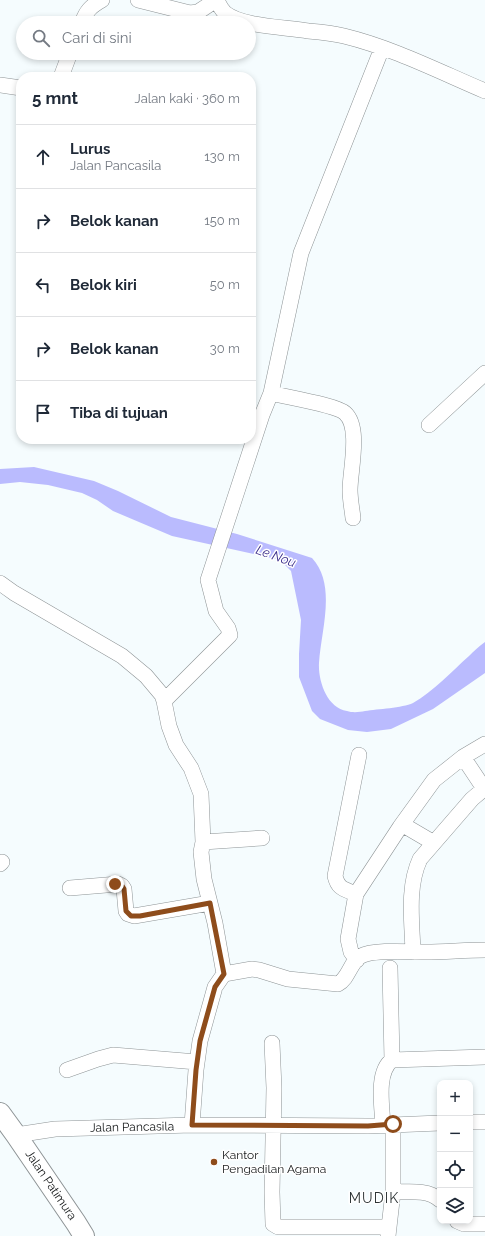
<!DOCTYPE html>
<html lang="id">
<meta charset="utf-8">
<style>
body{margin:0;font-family:Raleway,sans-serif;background:#f2f2f3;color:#1f2937}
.controls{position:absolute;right:12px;bottom:12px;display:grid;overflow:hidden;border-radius:8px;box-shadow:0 2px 6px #0003}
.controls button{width:36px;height:36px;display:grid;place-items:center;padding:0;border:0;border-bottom:1px solid #e0e1e3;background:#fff;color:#1f2937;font:20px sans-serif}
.stop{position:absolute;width:12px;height:12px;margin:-9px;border:3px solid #8e4c1b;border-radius:50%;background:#fff}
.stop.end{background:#8e4c1b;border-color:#fff;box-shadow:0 1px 4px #0008}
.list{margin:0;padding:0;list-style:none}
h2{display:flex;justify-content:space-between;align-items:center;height:52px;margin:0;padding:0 16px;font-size:17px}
h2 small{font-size:13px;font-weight:400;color:#747a83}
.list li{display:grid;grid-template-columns:26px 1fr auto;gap:12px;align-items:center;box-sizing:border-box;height:64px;padding:0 16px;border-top:1px solid #e0e1e3}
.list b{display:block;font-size:15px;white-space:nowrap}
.list p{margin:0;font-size:13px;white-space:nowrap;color:#747a83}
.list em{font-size:13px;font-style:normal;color:#747a83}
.icon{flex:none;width:22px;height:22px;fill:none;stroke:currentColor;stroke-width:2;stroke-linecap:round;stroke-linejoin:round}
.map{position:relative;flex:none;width:485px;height:1236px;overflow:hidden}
.search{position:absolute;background:#fff;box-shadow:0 2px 6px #0003;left:16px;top:16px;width:240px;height:44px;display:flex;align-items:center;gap:10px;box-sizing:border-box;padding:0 14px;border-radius:22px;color:#747a83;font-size:15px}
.panel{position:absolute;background:#fff;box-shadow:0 2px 6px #0003;left:16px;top:72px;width:240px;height:372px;border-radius:16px}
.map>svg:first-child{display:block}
.water{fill:#babbfe}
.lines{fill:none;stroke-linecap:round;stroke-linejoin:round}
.minor-casing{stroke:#8e9496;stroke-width:16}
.major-casing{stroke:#8e9496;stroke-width:22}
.minor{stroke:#fff;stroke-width:15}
.major{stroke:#fff;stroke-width:20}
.route{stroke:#8e4c1b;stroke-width:5}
.poi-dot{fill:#8e4c1b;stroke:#fff;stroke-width:1.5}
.labels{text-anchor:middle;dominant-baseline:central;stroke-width:3;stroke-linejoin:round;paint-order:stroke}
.street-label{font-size:12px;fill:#16191a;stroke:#fff}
.poi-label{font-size:12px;fill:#16191a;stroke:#fff;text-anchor:start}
.water-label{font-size:13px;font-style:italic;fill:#3c2f8b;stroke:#fff}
.quarter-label{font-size:14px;letter-spacing:1px;fill:#2d3334;stroke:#fff}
</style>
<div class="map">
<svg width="485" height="1236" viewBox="0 0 485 1236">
<rect width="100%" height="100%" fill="#f5fcfe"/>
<path class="water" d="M34,467L94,481L118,491L171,517L237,534L312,558C337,585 321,630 319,663C318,681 327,708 347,711C353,713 360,712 365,711C378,709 402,708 413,703C434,691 451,672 469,656C474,651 479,646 485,642V673L433,709L391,729L367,732L348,730L320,719L312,711L299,677V654L301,620L291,571L283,563L276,559L172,536L113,511L97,500L82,493L48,485L20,482L0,484V469Z"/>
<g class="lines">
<defs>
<path id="minor" d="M138,0L190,13L198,12L216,0
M217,0C219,5 221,9 225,13C243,27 285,27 308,31C320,32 332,33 344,36C393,48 438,71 485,91
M82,23C86,11 91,6 102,0
M61,77L70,53
M0,85L21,88
M271,393C285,397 336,405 345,413C361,427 350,471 350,490C350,499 352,509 353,518
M429,425L485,373
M0,583L14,593L122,656L146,676L162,695L164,701L169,726L176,745L191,768L201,794L203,842L201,852L204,879L215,923L224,974L215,987L200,1041L196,1070L192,1125
M164,701L230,635L228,628L216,611L208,580L262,415L271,393L301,253L382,48
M463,757L485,790
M400,827L434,780L463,757L485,744
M203,842L262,838
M0,864L2,862
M70,888L118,884L122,886L124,889L126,911L128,914L134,916L210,903
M356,894L400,827L405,826L434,843
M413,952C412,921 407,887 420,859L472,799L485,788
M357,960L351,952L348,939L356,894C344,889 338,889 335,876L359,755
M390,968L392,1060
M224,974L252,969L259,970L288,979L338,984C349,978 350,962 361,956C373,949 411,952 426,952C446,952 465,950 485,950
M272,1043L274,1088L272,1192L273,1224L278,1227H389
M67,1070L98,1059L113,1055L197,1062
M470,1122H485
M383,1125C382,1106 376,1072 392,1060L485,1057
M16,1135L55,1129L192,1125L368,1126L440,1123
M393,1192C408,1192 428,1189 440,1200
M457,1221L464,1224H485
M388,1236L393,1192V1124"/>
<path id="major" d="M0,1113L16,1135L76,1223L84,1236"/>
</defs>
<use href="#minor" class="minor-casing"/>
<use href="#major" class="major-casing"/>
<use href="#minor" class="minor"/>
<use href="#major" class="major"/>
</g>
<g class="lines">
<path class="route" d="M115,884L122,886L124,889L126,911L131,916H140L210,903L224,974L215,987L200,1041L196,1070L192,1125L368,1126L393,1124"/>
</g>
<circle class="poi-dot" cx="214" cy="1162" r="4"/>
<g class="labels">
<g class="street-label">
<text transform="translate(132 1127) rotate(-1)">Jalan Pancasila</text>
<text transform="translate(51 1185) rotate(56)">Jalan Patimura</text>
</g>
<g class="poi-label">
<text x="222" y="1155">Kantor<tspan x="222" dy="14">Pengadilan Agama</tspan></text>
</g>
<g class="water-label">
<text transform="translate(276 556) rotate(20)">Le Nou</text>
</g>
<g class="quarter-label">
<text x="374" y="1198">MUDIK</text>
</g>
</g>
</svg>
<div class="controls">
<button>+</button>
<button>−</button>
<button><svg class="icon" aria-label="locate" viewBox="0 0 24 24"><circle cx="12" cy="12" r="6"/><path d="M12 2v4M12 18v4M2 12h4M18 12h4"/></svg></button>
<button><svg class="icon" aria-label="layers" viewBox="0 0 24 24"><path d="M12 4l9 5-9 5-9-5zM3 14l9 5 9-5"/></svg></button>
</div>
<div class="stop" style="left:393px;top:1124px"></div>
<div class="stop end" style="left:115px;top:884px"></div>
<div class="search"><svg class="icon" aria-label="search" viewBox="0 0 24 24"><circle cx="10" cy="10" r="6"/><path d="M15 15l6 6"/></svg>Cari di sini</div>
<section class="panel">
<h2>5 mnt<small>Jalan kaki · 360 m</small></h2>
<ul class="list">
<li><svg class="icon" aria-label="ahead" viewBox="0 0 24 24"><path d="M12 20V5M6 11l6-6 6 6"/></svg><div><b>Lurus</b><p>Jalan Pancasila</p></div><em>130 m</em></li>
<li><svg class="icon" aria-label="right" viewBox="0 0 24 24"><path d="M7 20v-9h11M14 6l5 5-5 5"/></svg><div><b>Belok kanan</b></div><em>150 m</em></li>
<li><svg class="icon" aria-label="left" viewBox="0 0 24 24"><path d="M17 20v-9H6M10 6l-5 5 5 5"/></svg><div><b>Belok kiri</b></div><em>50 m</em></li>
<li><svg class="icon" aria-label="right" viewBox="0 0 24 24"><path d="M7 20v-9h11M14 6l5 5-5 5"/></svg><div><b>Belok kanan</b></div><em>30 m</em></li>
<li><svg class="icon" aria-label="arrive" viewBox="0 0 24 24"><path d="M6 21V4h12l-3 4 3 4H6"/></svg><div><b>Tiba di tujuan</b></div></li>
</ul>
</section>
</div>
